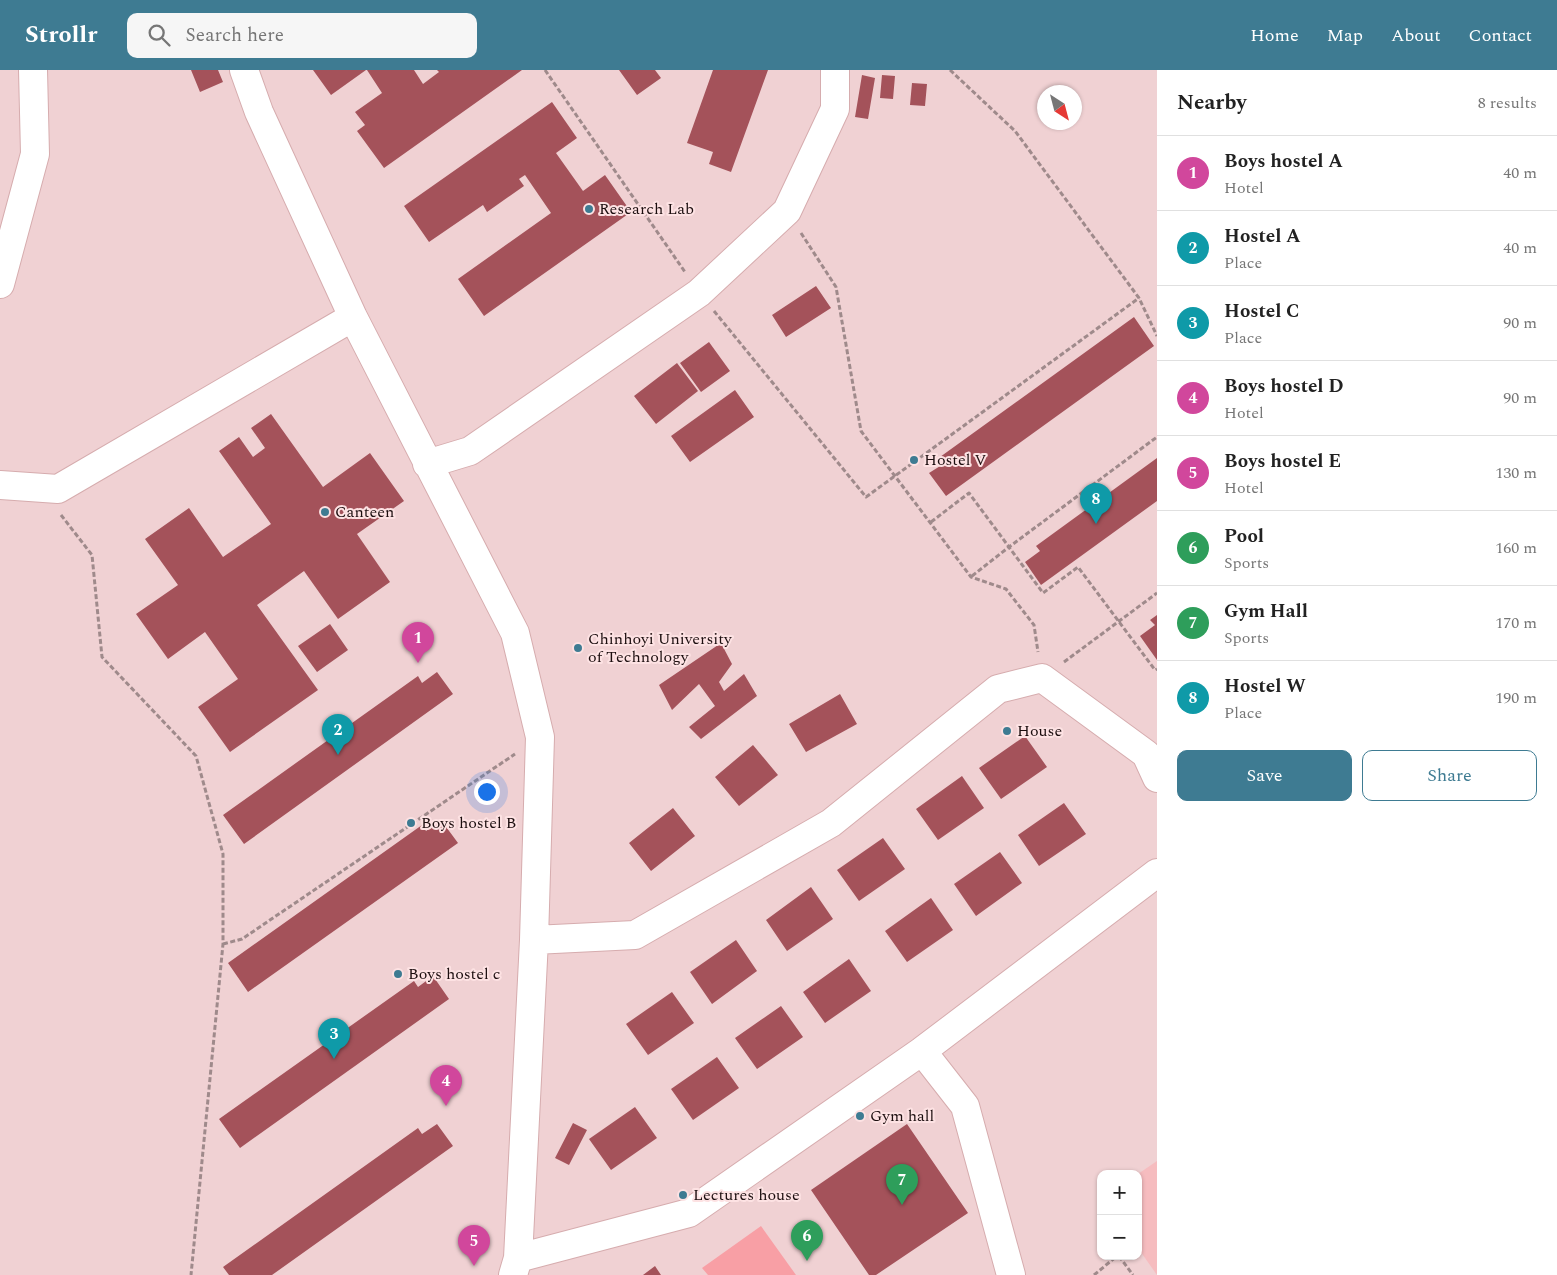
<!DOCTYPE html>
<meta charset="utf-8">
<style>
body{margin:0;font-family:Spectral,serif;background:#f6f6f6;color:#222}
.controls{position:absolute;right:15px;bottom:15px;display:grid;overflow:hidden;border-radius:10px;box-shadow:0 1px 4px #0004}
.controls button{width:45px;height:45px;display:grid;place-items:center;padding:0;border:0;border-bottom:1px solid #e0e0e0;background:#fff;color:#222;font:25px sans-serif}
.compass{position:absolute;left:1037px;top:15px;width:45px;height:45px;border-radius:50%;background:#fff;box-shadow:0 1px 4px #0004;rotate:144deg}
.you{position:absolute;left:486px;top:721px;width:18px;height:18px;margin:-12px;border:4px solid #fff;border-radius:50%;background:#1a73e8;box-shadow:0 0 0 8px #1a73e833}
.badge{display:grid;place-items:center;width:32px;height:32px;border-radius:50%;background:#3e7b92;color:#fff;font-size:16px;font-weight:700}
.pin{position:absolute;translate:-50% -41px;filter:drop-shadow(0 1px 2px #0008)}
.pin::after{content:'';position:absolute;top:26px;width:18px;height:15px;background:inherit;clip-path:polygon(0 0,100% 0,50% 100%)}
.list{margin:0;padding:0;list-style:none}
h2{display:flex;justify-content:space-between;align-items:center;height:65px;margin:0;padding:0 20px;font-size:21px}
h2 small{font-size:16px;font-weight:400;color:#767676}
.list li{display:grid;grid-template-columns:32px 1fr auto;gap:15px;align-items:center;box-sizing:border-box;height:75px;padding:0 20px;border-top:1px solid #e0e0e0}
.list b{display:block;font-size:19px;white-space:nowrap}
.list p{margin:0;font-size:16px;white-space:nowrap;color:#767676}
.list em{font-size:16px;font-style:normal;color:#767676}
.actions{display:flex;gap:10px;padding:15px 20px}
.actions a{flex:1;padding:11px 0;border:1px solid #3e7b92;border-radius:10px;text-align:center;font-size:18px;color:#3e7b92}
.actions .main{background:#3e7b92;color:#fff}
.icon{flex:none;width:28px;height:28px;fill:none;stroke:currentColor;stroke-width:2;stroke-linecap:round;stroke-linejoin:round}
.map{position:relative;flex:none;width:1157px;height:1205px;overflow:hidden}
header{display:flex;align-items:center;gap:30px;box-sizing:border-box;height:70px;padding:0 25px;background:#3e7b92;color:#fff}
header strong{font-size:24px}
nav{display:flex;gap:28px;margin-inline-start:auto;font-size:18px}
.search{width:350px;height:45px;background:#f6f6f6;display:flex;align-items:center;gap:12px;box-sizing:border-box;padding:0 18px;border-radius:10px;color:#767676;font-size:19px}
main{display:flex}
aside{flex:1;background:#fff}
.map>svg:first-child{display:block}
.built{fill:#f0d1d3;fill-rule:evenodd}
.green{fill:#f6bcbf}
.water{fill:#f89fa5}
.building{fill:#a4525a}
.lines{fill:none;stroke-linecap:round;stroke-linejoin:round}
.minor-casing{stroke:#d6acae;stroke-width:30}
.path{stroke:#9f8a8b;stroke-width:3;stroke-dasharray:5 2.5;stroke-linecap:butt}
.minor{stroke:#fff;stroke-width:28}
.poi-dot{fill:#3e7b92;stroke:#fde2e3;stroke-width:2}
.labels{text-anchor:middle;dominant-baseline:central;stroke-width:4;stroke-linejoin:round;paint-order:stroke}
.poi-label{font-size:16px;fill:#1c0e0f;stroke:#fde2e3;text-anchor:start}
</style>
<header>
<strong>Strollr</strong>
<div class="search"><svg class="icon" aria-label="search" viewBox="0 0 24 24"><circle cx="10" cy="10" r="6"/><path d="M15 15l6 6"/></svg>Search here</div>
<nav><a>Home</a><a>Map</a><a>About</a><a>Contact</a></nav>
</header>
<main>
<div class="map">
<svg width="1157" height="1205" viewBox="0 0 1157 1205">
<rect width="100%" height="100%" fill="#fde2e3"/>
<path class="built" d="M0,0H1157V1205H0ZM1044,22H1074V52H1044ZM1101,1104H1138V1186H1101Z"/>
<path class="green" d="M1157,1091V1205L1138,1178V1104Z"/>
<path class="water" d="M761,1156L796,1205H708L702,1198Z"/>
<path class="building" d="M191,0H218L223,12L200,22Z
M313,0H366L331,25Z
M367,0H414L423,14L439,2L437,0H522L384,98L357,61L365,55L355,42L382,23Z
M619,0H655L661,8L637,25Z
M713,0H768L731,102L709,94L713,82L687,73Z
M862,5L875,8L868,49L855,47Z
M882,5L895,6L893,29L880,28Z
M912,13L927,14L925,36L910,35Z
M552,32L577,68L556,83L583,121L605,105L631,142L484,246L458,209L551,143L525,105L519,109L524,116L487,142L483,135L429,172L404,136Z
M816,216L831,238L786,267L772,245Z
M1134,247L1154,276L946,426L929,403L945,393L940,387Z
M709,272L730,301L701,322L680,293Z
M677,293L698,321L656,354L634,326Z
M735,320L754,347L690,392L671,366Z
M271,344L323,417L370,383L404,431L357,464L390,512L338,549L304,501L257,535L318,620L230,682L198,637L238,609L205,562L168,589L136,544L178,515L145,469L189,438L223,487L271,454L219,381L239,367L253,387L265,378L251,358Z
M1157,388V431L1041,515L1025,492L1040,481L1036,476Z
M1157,545V590L1140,566L1155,555L1150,550Z
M330,554L348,580L317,602L298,576Z
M721,573L732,594L719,612L724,621L744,604L757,626L701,669L689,657L715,636L699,614L672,640L659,615Z
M437,602L453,624L244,774L223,745L418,606L422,613Z
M840,624L857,654L806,682L789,654Z
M1025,666L1047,697L1001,729L979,698Z
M753,675L778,705L739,736L715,707Z
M962,706L984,738L938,770L916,739Z
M1064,733L1086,764L1039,796L1018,765Z
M673,738L695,766L651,801L629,773Z
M441,750L458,773L248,922L228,893L422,755L426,761Z
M883,768L905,799L859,831L837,800Z
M1000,782L1022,813L976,846L954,814Z
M811,817L833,849L787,881L766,850Z
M931,828L953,860L907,892L885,861Z
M736,870L757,901L712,934L690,902Z
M849,889L871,921L825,953L803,922Z
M433,906L449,929L240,1078L219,1049L414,911L418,917Z
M672,922L694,953L648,985L626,954Z
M781,936L803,967L757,999L735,968Z
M717,987L739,1018L693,1050L671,1019Z
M635,1037L657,1068L611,1100L589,1069Z
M573,1053L587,1060L569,1095L555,1088Z
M437,1054L453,1076L272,1205H229L223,1197L418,1058L422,1064Z
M907,1054L968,1143L876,1205H869L811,1120Z
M655,1196L661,1205H643Z"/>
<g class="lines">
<defs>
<path id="minor" d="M244,0L259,42L353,247L515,563L540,667L534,870L518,1188L513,1205
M0,214L35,84L33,0
M427,394L470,381L699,223L787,141L835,39V0
M0,415L58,419L353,247
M534,870L635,865L831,753L998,619L1042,608L1146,684L1157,708
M922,981L965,1036L1011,1205
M518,1188L689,1143L922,981L1157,803"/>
</defs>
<use href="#minor" class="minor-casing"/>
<path class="path" d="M545,0L685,202
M950,0L1015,61L1139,228L1157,266
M801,163L836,217L861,361L971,507L1006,519L1034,555L1038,582
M714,241L866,427L1139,228
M61,445L92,485L102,587L196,686L223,784V874L191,1205
M931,452L969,423L1043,523L1078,497L1155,600L1157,599
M972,506L1009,477L1157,367
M1064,592L1157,523
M223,874L242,869L515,684
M1119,1186L1133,1205
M1094,1205L1117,1186"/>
<use href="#minor" class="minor"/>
</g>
<g class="poi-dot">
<circle cx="589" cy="139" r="5"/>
<circle cx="914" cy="390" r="5"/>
<circle cx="325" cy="442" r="5"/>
<circle cx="578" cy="578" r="5"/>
<circle cx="1007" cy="661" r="5"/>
<circle cx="411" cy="753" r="5"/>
<circle cx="398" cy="904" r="5"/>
<circle cx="860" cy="1046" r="5"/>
<circle cx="683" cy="1125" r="5"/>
</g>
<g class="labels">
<g class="poi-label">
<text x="599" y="139">Research Lab</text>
<text x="924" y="390">Hostel V</text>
<text x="335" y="442">Canteen</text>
<text x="588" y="569">Chinhoyi University<tspan x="588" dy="18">of Technology</tspan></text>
<text x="1017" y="661">House</text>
<text x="421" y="753">Boys hostel B</text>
<text x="408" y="904">Boys hostel c</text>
<text x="870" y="1046">Gym hall</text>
<text x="693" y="1125">Lectures house</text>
</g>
</g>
</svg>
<div class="controls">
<button>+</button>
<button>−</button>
</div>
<svg class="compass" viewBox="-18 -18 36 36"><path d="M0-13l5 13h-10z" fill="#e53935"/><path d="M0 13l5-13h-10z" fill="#767676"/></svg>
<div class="you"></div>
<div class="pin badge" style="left:418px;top:593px;background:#d1479c">1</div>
<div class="pin badge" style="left:338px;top:685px;background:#0f9aa8">2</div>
<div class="pin badge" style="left:334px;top:989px;background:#0f9aa8">3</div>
<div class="pin badge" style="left:446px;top:1036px;background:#d1479c">4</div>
<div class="pin badge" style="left:474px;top:1196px;background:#d1479c">5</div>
<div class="pin badge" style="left:807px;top:1191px;background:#2e9e5b">6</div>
<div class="pin badge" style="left:902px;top:1135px;background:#2e9e5b">7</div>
<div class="pin badge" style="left:1096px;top:454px;background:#0f9aa8">8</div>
</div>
<aside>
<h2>Nearby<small>8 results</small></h2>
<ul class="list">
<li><span class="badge" style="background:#d1479c">1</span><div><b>Boys hostel A</b><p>Hotel</p></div><em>40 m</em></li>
<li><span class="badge" style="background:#0f9aa8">2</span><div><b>Hostel A</b><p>Place</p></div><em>40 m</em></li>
<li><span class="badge" style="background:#0f9aa8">3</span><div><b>Hostel C</b><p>Place</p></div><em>90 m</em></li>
<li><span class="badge" style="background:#d1479c">4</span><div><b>Boys hostel D</b><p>Hotel</p></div><em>90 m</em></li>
<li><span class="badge" style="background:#d1479c">5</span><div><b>Boys hostel E</b><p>Hotel</p></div><em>130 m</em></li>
<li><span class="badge" style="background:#2e9e5b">6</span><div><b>Pool</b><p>Sports</p></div><em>160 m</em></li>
<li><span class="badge" style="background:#2e9e5b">7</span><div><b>Gym Hall</b><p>Sports</p></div><em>170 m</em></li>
<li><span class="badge" style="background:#0f9aa8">8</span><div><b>Hostel W</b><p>Place</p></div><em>190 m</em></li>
</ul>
<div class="actions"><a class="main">Save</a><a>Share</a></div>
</aside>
</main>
